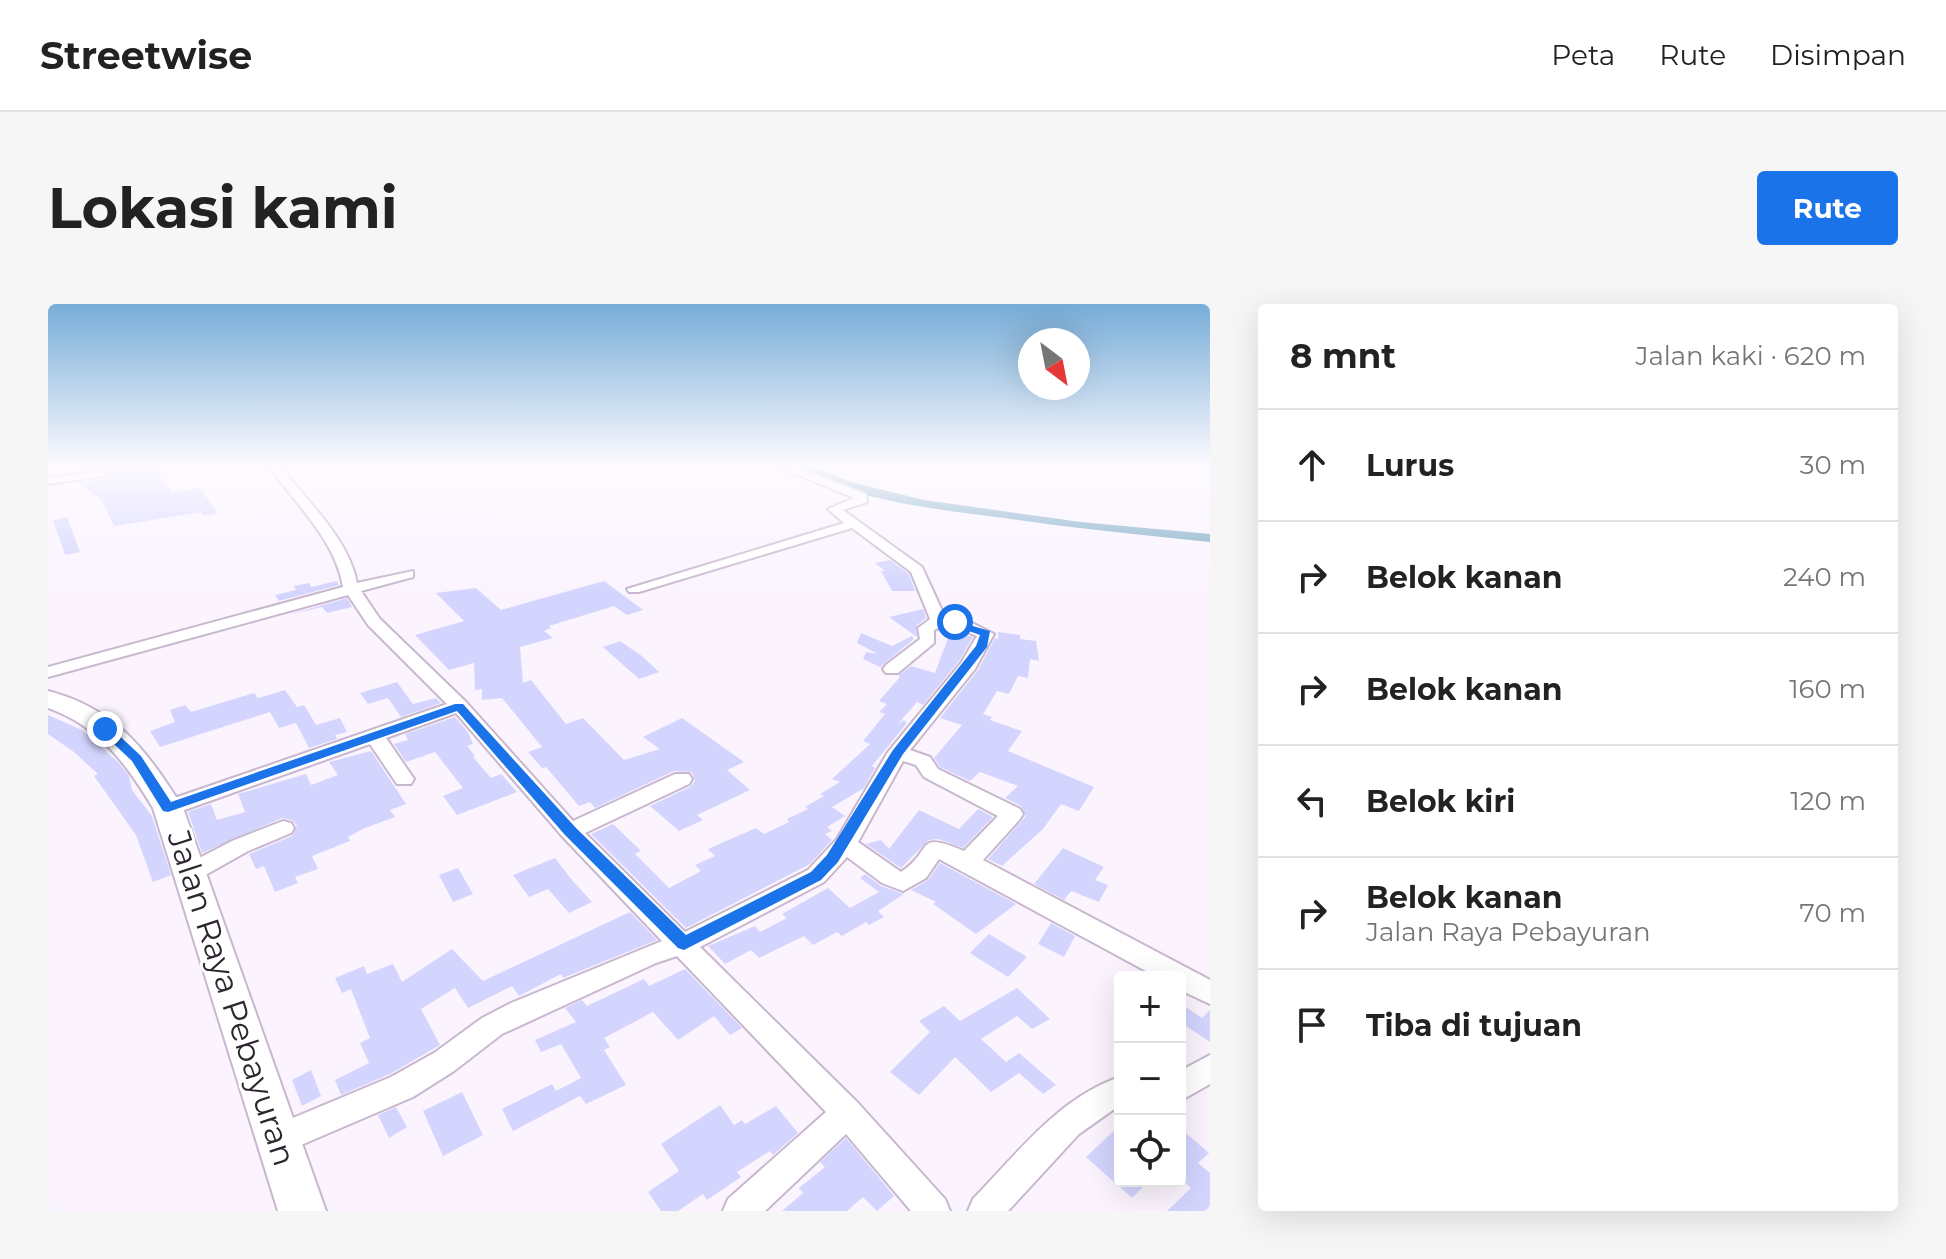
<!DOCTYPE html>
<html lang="id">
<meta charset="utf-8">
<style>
body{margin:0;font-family:Montserrat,sans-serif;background:#f6f6f6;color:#222}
.controls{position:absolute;right:24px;bottom:24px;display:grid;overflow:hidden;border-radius:8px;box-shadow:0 8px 32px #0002}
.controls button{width:72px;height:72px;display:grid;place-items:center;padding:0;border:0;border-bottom:2px solid #e0e0e0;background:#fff;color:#222;font:40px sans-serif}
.compass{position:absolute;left:970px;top:24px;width:72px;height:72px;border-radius:50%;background:#fff;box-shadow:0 8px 32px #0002;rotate:148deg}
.stop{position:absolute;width:24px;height:24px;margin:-18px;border:6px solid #1a73e8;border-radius:50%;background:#fff}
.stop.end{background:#1a73e8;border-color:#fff;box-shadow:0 2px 8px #0008}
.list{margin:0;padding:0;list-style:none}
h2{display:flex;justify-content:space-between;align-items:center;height:104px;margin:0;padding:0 32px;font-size:34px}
h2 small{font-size:26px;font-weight:400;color:#767676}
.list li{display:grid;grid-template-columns:52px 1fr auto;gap:24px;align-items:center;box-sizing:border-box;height:112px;padding:0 32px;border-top:2px solid #e0e0e0}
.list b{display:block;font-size:30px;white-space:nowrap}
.list p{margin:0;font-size:26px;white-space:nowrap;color:#767676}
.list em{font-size:26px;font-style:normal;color:#767676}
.icon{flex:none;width:44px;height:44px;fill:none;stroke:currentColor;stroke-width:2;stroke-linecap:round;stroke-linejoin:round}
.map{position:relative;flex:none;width:1162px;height:907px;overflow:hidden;border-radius:8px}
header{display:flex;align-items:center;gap:48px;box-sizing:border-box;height:112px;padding:0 40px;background:#fff;border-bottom:2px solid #e0e0e0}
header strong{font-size:38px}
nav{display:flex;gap:44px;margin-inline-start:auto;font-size:28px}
.intro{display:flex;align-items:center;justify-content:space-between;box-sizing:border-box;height:192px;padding:0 48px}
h1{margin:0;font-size:56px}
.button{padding:20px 36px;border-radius:8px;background:#1a73e8;color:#fff;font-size:28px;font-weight:700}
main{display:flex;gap:48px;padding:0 48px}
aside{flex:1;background:#fff;border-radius:8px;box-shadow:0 8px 32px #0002}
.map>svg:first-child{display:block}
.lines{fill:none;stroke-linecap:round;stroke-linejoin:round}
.canal{fill:#6ea2bf;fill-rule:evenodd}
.building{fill:#d4d5fe}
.street-casing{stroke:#c8b7cf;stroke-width:4}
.secondary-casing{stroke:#c8b7cf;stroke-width:4}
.street{fill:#fff;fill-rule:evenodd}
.secondary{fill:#fff;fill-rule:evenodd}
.route{fill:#1a73e8}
.labels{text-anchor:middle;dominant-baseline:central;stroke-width:6;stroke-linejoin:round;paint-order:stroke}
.near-street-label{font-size:32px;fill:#2d262f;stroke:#fff}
</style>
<header>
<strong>Streetwise</strong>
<nav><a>Peta</a><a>Rute</a><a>Disimpan</a></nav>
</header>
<div class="intro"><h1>Lokasi kami</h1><a class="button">Rute</a></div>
<main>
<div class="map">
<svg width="1162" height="907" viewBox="0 0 1162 907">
<rect width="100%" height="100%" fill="#fbf4fe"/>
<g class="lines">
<path class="canal" d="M744,161H759L803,178L876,196L1033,218L1162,230V238C1093,231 1024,224 956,214C895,206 796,196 744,161Z"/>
</g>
<path class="building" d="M25,161H106L124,189L152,184L170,209L155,212L153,208L66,222L54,196L30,179L57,175L62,170L53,164L33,167Z
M19,213L32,248L17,251L5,216Z
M842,256L861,270L867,287H844L833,267H837L827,259Z
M289,277L291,281L231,297L227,291L248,286L246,282L261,279L263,283Z
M556,277L595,306L579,311L566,302L501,322L503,324L496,327L505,334L472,343L475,379L483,376L518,420L535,414L576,456L612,445L595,433L634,414L696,458L679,466L702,486L649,511L655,516L631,527L602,502L642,483L647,477L644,468L626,467L547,504L542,498L531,502L498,463L494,464L480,448L494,443L454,394L434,396V385L427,386L426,359L401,366L367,331L416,317L388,289L428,284L453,306Z
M299,294L304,303L279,309L274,303L240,311Z
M875,305L878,314L868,322L869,333L841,313Z
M903,326L925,333L911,357L875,401L869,398L850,420L856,416L859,419L824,462L827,464L816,484L784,503L797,512L779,523L784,527L777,530L784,536L762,560L638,624L543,530L565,520L593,547L587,550L621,584L653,567L647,561L667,552L660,545L708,524L716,530L741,518L739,515L760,505L757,503L776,492L772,490L792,478L784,475L822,440L815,437L837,410L831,408L839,400L831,397L852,373L850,372L863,362L887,369Z
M950,328L972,331V335L988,337L991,357L982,355L980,374L970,372L961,390L949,387L935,410L944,413L942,416L974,427L960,447L1046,483L1031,507L1013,500L995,525L954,562L940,555L978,512L973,502L957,494L970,482L932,468L922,477L892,463L886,454L914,421L892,414L930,366L947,334L950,335Z
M813,329L844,342L864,332L866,335L832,363L815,355L818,348L830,350L809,339Z
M572,337L594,352L611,368L591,375L555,343Z
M349,378L365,400L388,394L393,399L353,413L340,394L320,400L312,389Z
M237,386L249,403L256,401L268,421L292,414L299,428L287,431L289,435L261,444L248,419L231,424L222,408L112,443L102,427L127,418L122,406L137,401L143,408L206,389L210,394Z
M0,411L34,426L71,459L81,472L84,486L104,512L123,571L105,578L88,531L46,472L50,470L26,448L0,430Z
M407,413L420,428L425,440L419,442L427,452L425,453L443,474L453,470L469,488L409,511L395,492L415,484L387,448L358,458L346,440L360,436L357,430Z
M323,447L358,500L342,506L347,513L317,524L300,533L302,537L264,552L270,565L247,573L250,579L227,588L216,562L208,565L201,550L244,532L249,522L244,516L234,514L154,549L140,508L163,500L169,516L197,508L190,490L258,470L263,481L290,471L281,458Z
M930,505L945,513L915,544L890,535L881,536L853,564L818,540L833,536L841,545L871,506L911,525Z
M1015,544L1056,563L1047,576L1060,581L1051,598L1023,587L1016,596L986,580Z
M507,554L524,576L544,598L521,609L500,585L481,593L465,571Z
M892,559L968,600L928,630L885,600L888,598L863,586L880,576Z
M410,564L425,590L405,598L391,571Z
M817,570L833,582L856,590L830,607L836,613L821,621L818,618L794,632L789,628L765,641L756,632L711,654L703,646L677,660L660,642L707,622L712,628L739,614L734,610L780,584L802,604L831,588L812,574Z
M582,608L609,636L515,674L513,670L471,692L464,682L420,704L407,684L373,705L392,741L342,770L293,791L287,776L321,759L312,739L322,734L303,685L294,689L287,674L316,662L319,670L345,660L354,678L404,645L435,677Z
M1003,619L1027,632L1016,653L990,640Z
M941,630L979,653L960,673L922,649Z
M637,665L694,724L682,731L666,712L630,736L605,708L556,734L562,743L556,746L578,781L538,800L532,792L465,827L454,805L504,780L508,787L533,774L513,740L493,748L487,736L528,718L517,704L534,696L539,702L596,675L601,682Z
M969,684L1002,715L984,725L969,712L933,735L958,758L971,749L1008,781L995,790L971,769L943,788L907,753L871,791L842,768L882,728L871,717L896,702L912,717Z
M1132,699L1154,714L1162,706V738L1132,718Z
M263,766L273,792L254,802L244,776Z
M414,788L435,831L395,852L375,807Z
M672,801L686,821L694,816L697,820L728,802L750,829L725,851L722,847L689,868L693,873L659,896L655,890L630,907H613L600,888L631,867L613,840Z
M348,803L359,823L341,834L330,811Z
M1072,821V877H1101L1084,894L1038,853Z
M1132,824L1161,849L1150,859L1162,869V907H1119L1143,884L1132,874Z
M798,834L846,892L829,907L815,893L799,907H734L755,889L751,884L777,863L772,858Z"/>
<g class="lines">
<defs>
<path id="street" d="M220,161H231C258,196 301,235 309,279L365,267V273L313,287L332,315L418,398L525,517L627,470H641L644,475L641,480L537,529L637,628L760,566L789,535L840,448L913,359L929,332C915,326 900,318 886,326V339L850,369H838L835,365L838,361L872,335L870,324L882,315L863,268L804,224L591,288H581L579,285L796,219L780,205L806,194L726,161H742L818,190L819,198L795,206L874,263L897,313L920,317L946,330L927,365L862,446L882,453L890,465L972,505L975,510L972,515L935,556L1162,676V700L1132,686V673H1109L891,555L878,574L855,587L834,579L799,553L776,578L652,643L810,799L897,895L902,907H863L798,830L717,907H675L680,895L778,808L629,652L608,659L454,730L406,767L365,793L232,850L221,846L216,835L221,824L343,773L386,749L434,714L463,699L614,637L514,532L408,409L338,434L366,475L363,480H349L322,440L128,509H112L109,504L112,499L399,400L320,321L300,291L0,373V363L295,283C288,237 247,199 220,161ZM855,457L868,461L876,473L950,512L916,547C865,526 887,546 853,568L810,538Z
M53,167L59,170L57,172L0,180V174Z
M235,517L243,519L246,524L243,529L200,547L152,574L144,576L136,574L132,568L136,562L184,537Z
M1162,751V780L1132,797V767Z
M1072,773V801L1031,830L960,907H920L925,895C969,850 1010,794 1072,773Z"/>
<path id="secondary" d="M0,387C69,405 99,447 135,504L278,907H230L105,504C78,459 51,422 0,404Z"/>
</defs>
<use href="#street" class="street-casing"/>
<use href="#secondary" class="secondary-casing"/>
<use href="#street" class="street"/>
<use href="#secondary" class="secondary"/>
</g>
<linearGradient id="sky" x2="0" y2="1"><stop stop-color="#77add8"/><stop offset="0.56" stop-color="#fdfaff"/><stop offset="1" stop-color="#fdfaff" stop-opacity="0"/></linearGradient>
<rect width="1162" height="288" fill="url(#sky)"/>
<path class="route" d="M904,316L942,327L939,343L855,450L790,558L773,576L636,646L630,644L517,531L409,407L120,508L115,507L84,457L50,425L61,422L93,452L123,498L407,400H415L528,524L638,631L763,568L779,551L845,446L928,342L932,331L904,321Z"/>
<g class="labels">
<g class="near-street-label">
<text transform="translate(184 694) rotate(72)">Jalan Raya Pebayuran</text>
</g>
</g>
</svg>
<div class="controls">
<button>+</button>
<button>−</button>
<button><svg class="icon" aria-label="locate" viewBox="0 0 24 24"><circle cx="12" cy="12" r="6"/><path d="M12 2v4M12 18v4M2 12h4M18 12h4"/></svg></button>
</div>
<svg class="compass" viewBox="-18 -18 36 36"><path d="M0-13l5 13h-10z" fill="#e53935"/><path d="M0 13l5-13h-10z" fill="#767676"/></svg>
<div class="stop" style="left:907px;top:318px"></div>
<div class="stop end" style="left:57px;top:425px"></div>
</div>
<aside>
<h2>8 mnt<small>Jalan kaki · 620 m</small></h2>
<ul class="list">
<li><svg class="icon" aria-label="ahead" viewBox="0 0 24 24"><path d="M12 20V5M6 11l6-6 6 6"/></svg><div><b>Lurus</b></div><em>30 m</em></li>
<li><svg class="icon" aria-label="right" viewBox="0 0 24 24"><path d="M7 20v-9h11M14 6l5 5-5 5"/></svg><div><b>Belok kanan</b></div><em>240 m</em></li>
<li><svg class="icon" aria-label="right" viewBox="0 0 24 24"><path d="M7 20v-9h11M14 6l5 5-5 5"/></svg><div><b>Belok kanan</b></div><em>160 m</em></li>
<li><svg class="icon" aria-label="left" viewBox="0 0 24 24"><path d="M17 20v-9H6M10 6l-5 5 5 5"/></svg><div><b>Belok kiri</b></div><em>120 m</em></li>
<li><svg class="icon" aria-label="right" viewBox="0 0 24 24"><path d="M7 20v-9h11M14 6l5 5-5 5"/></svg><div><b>Belok kanan</b><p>Jalan Raya Pebayuran</p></div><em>70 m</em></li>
<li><svg class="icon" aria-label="arrive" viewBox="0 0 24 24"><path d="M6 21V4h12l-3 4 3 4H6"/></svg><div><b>Tiba di tujuan</b></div></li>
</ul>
</aside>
</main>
